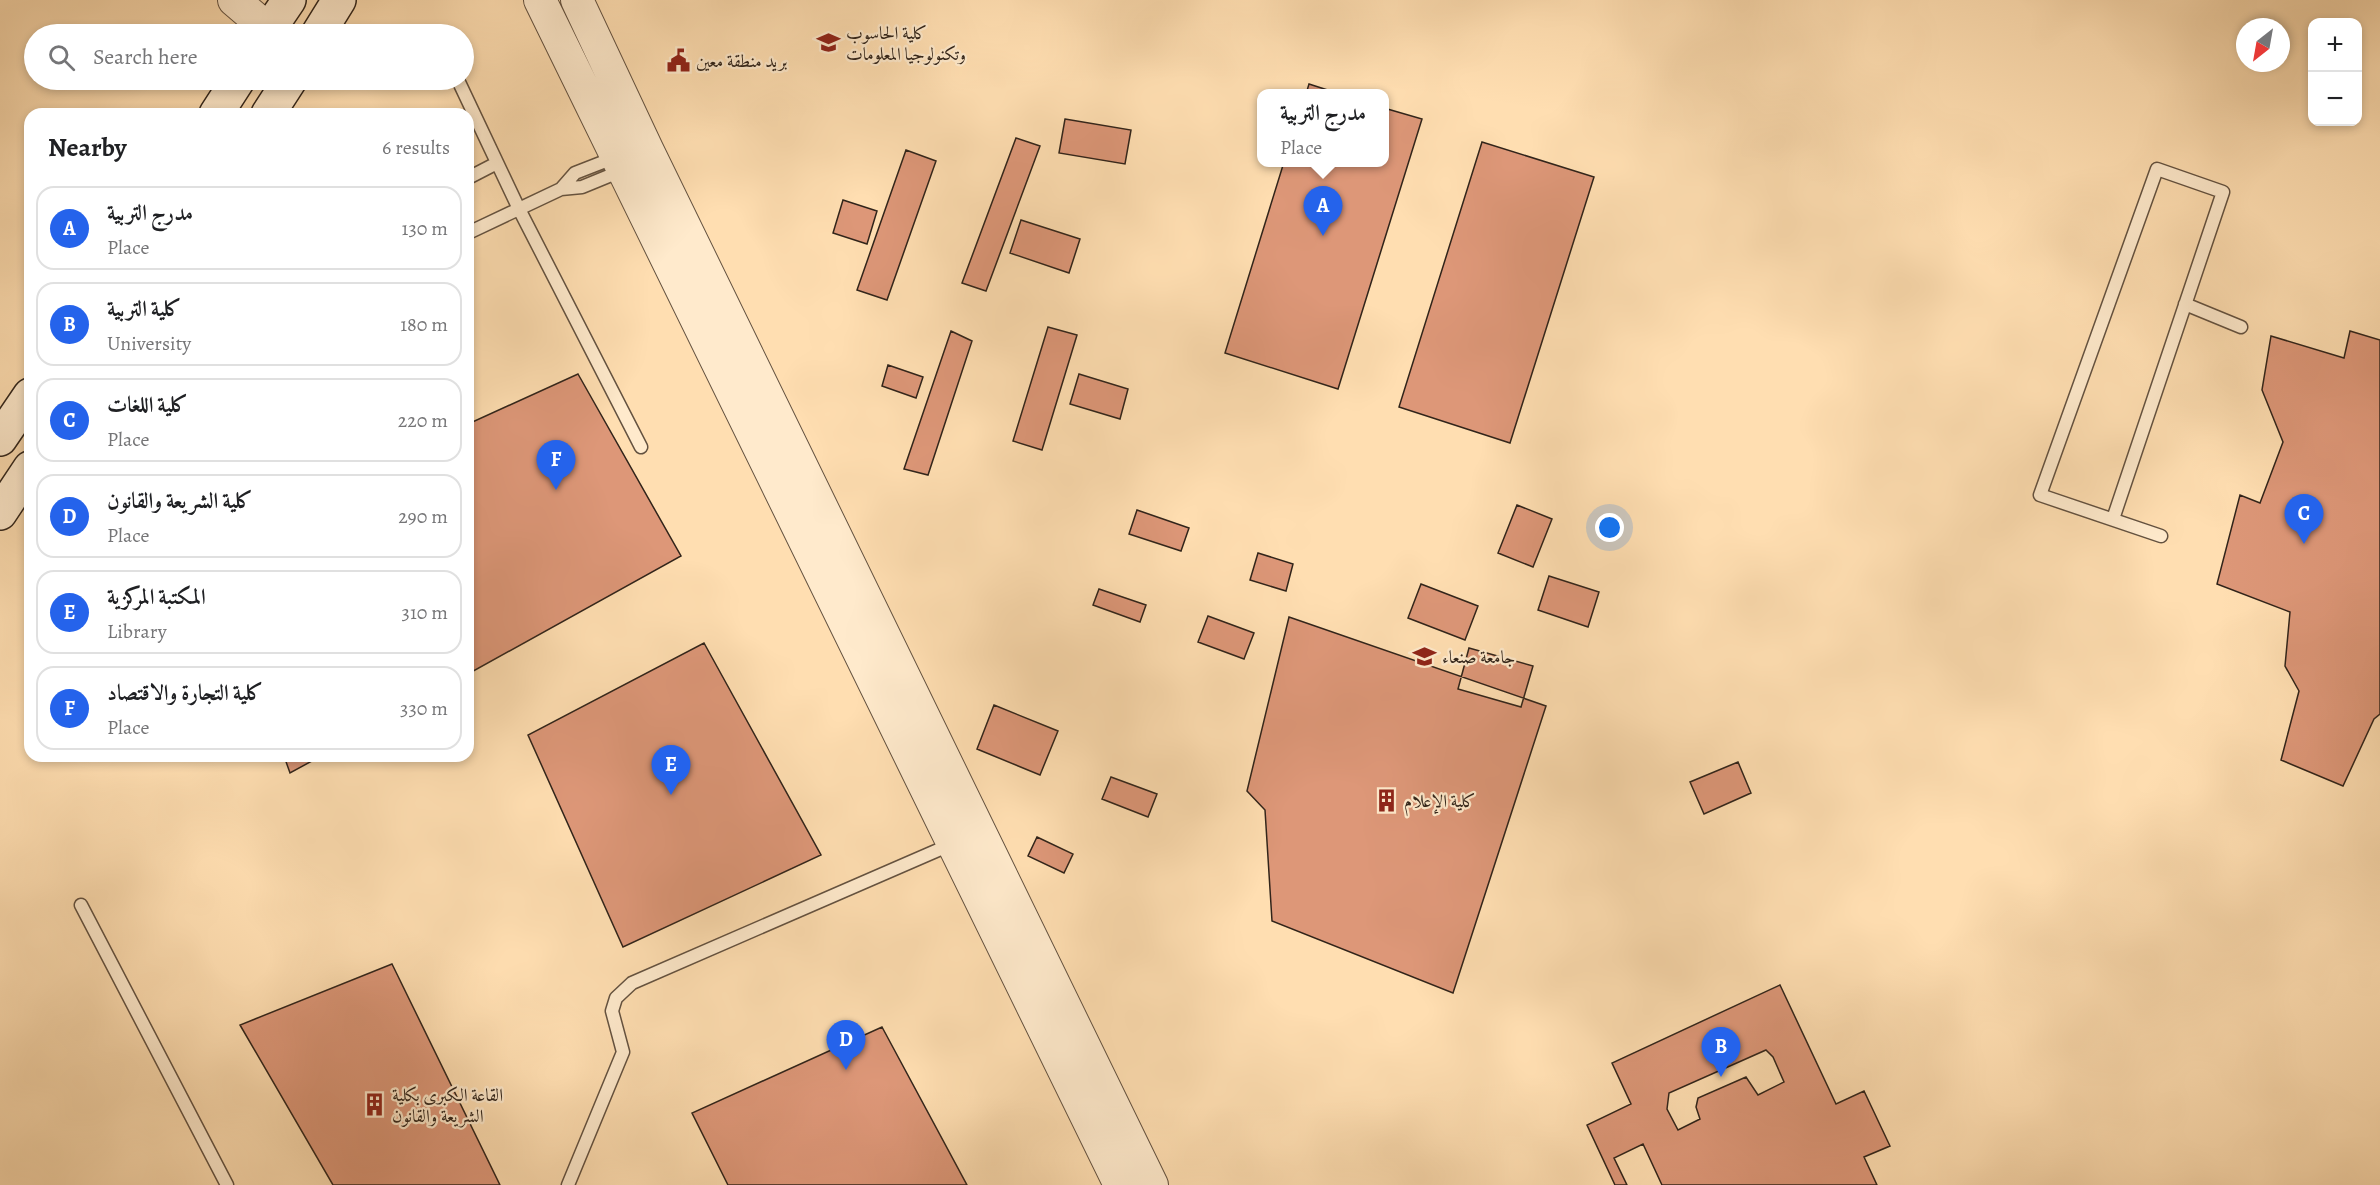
<!DOCTYPE html>
<meta charset="utf-8">
<style>
body{margin:0;font-family:Alegreya,Amiri,serif;background:#f2f2f2;color:#202124}
.controls{position:absolute;right:18px;top:18px;display:grid;overflow:hidden;border-radius:12px;box-shadow:0 3px 9px #0003}
.controls button{width:54px;height:54px;display:grid;place-items:center;padding:0;border:0;border-bottom:2px solid #e0e0e0;background:#fff;color:#202124;font:30px sans-serif}
.compass{position:absolute;left:2236px;top:18px;width:54px;height:54px;border-radius:50%;background:#fff;box-shadow:0 3px 9px #0003;rotate:211deg}
.you{position:absolute;left:1610px;top:528px;width:21px;height:21px;margin:-15px;border:4px solid #fff;border-radius:50%;background:#1a73e8;box-shadow:0 0 0 9px #1a73e833}
.badge{display:grid;place-items:center;width:39px;height:39px;border-radius:50%;background:#2563eb;color:#fff;font-size:20px;font-weight:700}
.pin{position:absolute;translate:-50% -50px;filter:drop-shadow(0 2px 3px #0008)}
.pin::after{content:'';position:absolute;top:32px;width:21px;height:18px;background:inherit;clip-path:polygon(0 0,100% 0,50% 100%)}
.popup{position:absolute;left:1257px;top:89px;width:132px;height:78px;box-sizing:border-box;display:grid;place-content:center;border-radius:12px;background:#fff;filter:drop-shadow(0 2px 4px #0005);font-size:20px;white-space:nowrap;color:#757577}
.popup b{font-size:22px;color:#202124}
.popup::after{content:'';position:absolute;left:50%;top:100%;margin-left:-12px;border:12px solid transparent;border-top-color:#fff}
.list{margin:0;padding:0;list-style:none}
h2{display:flex;justify-content:space-between;align-items:center;height:78px;margin:0;padding:0 24px;font-size:26px}
h2 small{font-size:20px;font-weight:400;color:#757577}
.list li{display:grid;grid-template-columns:39px 1fr auto;gap:18px;align-items:center;box-sizing:border-box;height:84px;margin:0 12px 12px;padding:0 12px;border:2px solid #e0e0e0;border-radius:18px}
.list b{display:block;font-size:22px;white-space:nowrap}
.list p{margin:0;font-size:20px;white-space:nowrap;color:#757577}
.list em{font-size:20px;font-style:normal;color:#757577}
.icon{flex:none;width:33px;height:33px;fill:none;stroke:currentColor;stroke-width:2;stroke-linecap:round;stroke-linejoin:round}
.map{position:relative;flex:none;width:2380px;height:1185px;overflow:hidden}
.search{position:absolute;background:#fff;box-shadow:0 3px 9px #0003;left:24px;top:24px;width:450px;height:66px;display:flex;align-items:center;gap:15px;box-sizing:border-box;padding:0 21px;border-radius:33px;color:#757577;font-size:22px}
.panel{position:absolute;background:#fff;box-shadow:0 3px 9px #0003;left:24px;top:108px;width:450px;height:654px;border-radius:18px}
.map>svg:first-child{display:block}
.building{fill:#dd9778;stroke:#31241a;stroke-width:1.5;fill-rule:evenodd}
.lines{fill:none;stroke-linecap:round;stroke-linejoin:round}
.service-casing{stroke:#645240;stroke-width:15}
.tertiary-casing{stroke:#645240;stroke-width:34}
.secondary-casing{stroke:#31241a;stroke-width:36}
.service{stroke:#ffeacc;stroke-width:12}
.tertiary{stroke:#ffeacc;stroke-width:32}
.secondary{stroke:#ffeacc;stroke-width:33}
.labels{text-anchor:middle;dominant-baseline:central;stroke-width:4.5;stroke-linejoin:round;paint-order:stroke}
.poi-label{font-size:18px;fill:#31241a;stroke:#ffeacc;text-anchor:start}
</style>
<div class="map">
<svg width="2380" height="1185" viewBox="0 0 2380 1185">
<rect width="100%" height="100%" fill="#ffdeb1"/>
<filter id="stains"><feTurbulence type="fractalNoise" baseFrequency=".00333" numOctaves="4"/><feColorMatrix values="0 0 0 0 .2 0 0 0 0 .09 0 0 0 0 .02 0 0 0 .5 -.17"/></filter>
<radialGradient id="worn" r=".72"><stop offset=".6" stop-color="#630" stop-opacity="0"/><stop offset="1" stop-color="#630" stop-opacity=".3"/></radialGradient>
<path class="building" d="M1309,84L1340,94H1306Z
M1384,108L1422,119L1338,389L1225,353L1284,162H1384Z
M1065,119L1131,130L1125,164L1059,153Z
M1016,138L1040,146L986,291L962,283Z
M1482,142L1594,177L1510,443L1399,407Z
M906,150L936,161L887,300L857,290Z
M843,200L877,211L867,244L833,233Z
M1021,220L1080,239L1069,273L1010,253Z
M1048,327L1077,335L1042,450L1013,441Z
M951,331L972,341L928,475L904,469Z
M2350,331L2380,340V714L2374,719L2343,786L2281,760L2299,691L2285,666L2290,612L2217,584L2240,495L2260,503L2283,442L2262,390L2271,336L2344,358Z
M888,365L923,377L916,398L882,386Z
M578,374L681,556L468,674V424Z
M1079,374L1128,389L1120,419L1070,404Z
M1517,505L1552,519L1533,567L1498,553Z
M1137,510L1189,528L1181,551L1129,534Z
M1258,553L1293,564L1286,591L1250,580Z
M1549,576L1599,592L1588,627L1538,610Z
M1421,584L1478,606L1465,640L1408,618Z
M1099,589L1146,605L1140,622L1093,605Z
M1208,616L1254,633L1244,659L1198,642Z
M1289,617L1546,706L1453,993L1272,921L1265,810L1247,791Z
M704,643L821,855L623,947L528,735Z
M1469,648L1533,666L1521,707L1458,689Z
M994,705L1058,731L1040,775L977,749Z
M284,756H321L290,773Z
M1738,762L1751,793L1704,814L1690,782Z
M1111,777L1157,794L1148,817L1102,799Z
M1037,837L1073,854L1064,873L1028,856Z
M392,964L500,1185H333L240,1025Z
M1780,985L1836,1104L1864,1091L1890,1146L1864,1157L1877,1185H1662L1643,1144L1614,1158L1627,1185H1615L1587,1125L1631,1104L1612,1063ZM1766,1050L1773,1057L1784,1082L1758,1095L1746,1077L1698,1098L1696,1107L1700,1119L1678,1130L1667,1109L1669,1093Z
M882,1027L967,1185H728L692,1113Z"/>
<g class="lines">
<defs>
<path id="service" d="M458,80L519,209L641,447
M468,178L497,163
M561,189L575,173L616,157
M468,233L561,189L582,187L621,171
M2185,304L2241,327
M2113,519L2223,192L2157,169L2040,495L2161,536
M81,905L227,1185
M568,1185L623,1052L612,1011L616,998L632,983L952,844"/>
<path id="tertiary" d="M234,0L269,30
M540,0L1120,1185
M577,0L647,149L1152,1185"/>
<path id="secondary" d="M266,34L289,0
M318,34L339,0
M216,114L238,80
M268,114L290,80
M0,439L30,395
M0,513L30,468"/>
</defs>
<use href="#service" class="service-casing"/>
<use href="#tertiary" class="tertiary-casing"/>
<use href="#secondary" class="secondary-casing"/>
<use href="#service" class="service"/>
<use href="#tertiary" class="tertiary"/>
<use href="#secondary" class="secondary"/>
</g>
<defs>
<symbol id="university-bare" viewBox="-9 -9 18 18"><path d="M0-5L7-2L0 1L-7-2ZM-4 1L0 2.5L4 1V4Q0 6-4 4Z" fill="#8f2418" stroke="#ffeacc" stroke-width="2.5" paint-order="stroke"/></symbol>
<symbol id="civic-bare" viewBox="-9 -9 18 18"><path d="M-.6-6.5H3V-4.5H.6V-3L4-1V1h2V6H-6V1h2V-1L-.6-3ZM-1.2 2.5V6h2.4V2.5Z" fill="#8f2418" stroke="#ffeacc" stroke-width="2.5" paint-order="stroke"/></symbol>
<symbol id="building-bare" viewBox="-9 -9 18 18"><path d="M-4-6H4V6H1V3H-1V6H-4ZM-2.5-4.3h1.7v1.8h-1.7ZM.8-4.3h1.7v1.8H.8ZM-2.5-1h1.7V.8h-1.7ZM.8-1h1.7V.8H.8Z" fill="#8f2418" stroke="#ffeacc" stroke-width="2.5" paint-order="stroke"/></symbol>
</defs>
<g fill-rule="evenodd">
<use href="#university-bare" x="812" y="26" width="33" height="33"/>
<use href="#civic-bare" x="662" y="44" width="33" height="33"/>
<use href="#university-bare" x="1408" y="640" width="33" height="33"/>
<use href="#building-bare" x="1370" y="784" width="33" height="33"/>
<use href="#building-bare" x="358" y="1088" width="33" height="33"/>
</g>
<g class="labels">
<g class="poi-label">
<text x="846" y="33">كلية الحاسوب<tspan x="846" dy="21">وتكنولوجيا المعلومات</tspan></text>
<text x="696" y="61">بريد منطقة معين</text>
<text x="1442" y="657">جامعة صنعاء</text>
<text x="1404" y="801">كلية الإعلام</text>
<text x="392" y="1095">القاعة الكبرى بكلية<tspan x="392" dy="21">الشريعة والقانون</tspan></text>
</g>
</g>
<rect width="100%" height="100%" filter="url(#stains)"/>
<rect width="100%" height="100%" fill="url(#worn)"/>
</svg>
<div class="controls">
<button>+</button>
<button>−</button>
</div>
<svg class="compass" viewBox="-18 -18 36 36"><path d="M0-13l5 13h-10z" fill="#e53935"/><path d="M0 13l5-13h-10z" fill="#757577"/></svg>
<div class="you"></div>
<div class="pin badge" style="left:1323px;top:236px">A</div>
<div class="popup"><b>مدرج التربية</b>Place</div>
<div class="pin badge" style="left:1721px;top:1077px">B</div>
<div class="pin badge" style="left:2304px;top:544px">C</div>
<div class="pin badge" style="left:846px;top:1070px">D</div>
<div class="pin badge" style="left:671px;top:795px">E</div>
<div class="pin badge" style="left:556px;top:490px">F</div>
<div class="search"><svg class="icon" aria-label="search" viewBox="0 0 24 24"><circle cx="10" cy="10" r="6"/><path d="M15 15l6 6"/></svg>Search here</div>
<section class="panel">
<h2>Nearby<small>6 results</small></h2>
<ul class="list">
<li><span class="badge">A</span><div><b>مدرج التربية</b><p>Place</p></div><em>130 m</em></li>
<li><span class="badge">B</span><div><b>كلية التربية</b><p>University</p></div><em>180 m</em></li>
<li><span class="badge">C</span><div><b>كلية اللغات</b><p>Place</p></div><em>220 m</em></li>
<li><span class="badge">D</span><div><b>كلية الشريعة والقانون</b><p>Place</p></div><em>290 m</em></li>
<li><span class="badge">E</span><div><b>المكتبة المركزية</b><p>Library</p></div><em>310 m</em></li>
<li><span class="badge">F</span><div><b>كلية التجارة والاقتصاد</b><p>Place</p></div><em>330 m</em></li>
</ul>
</section>
</div>
